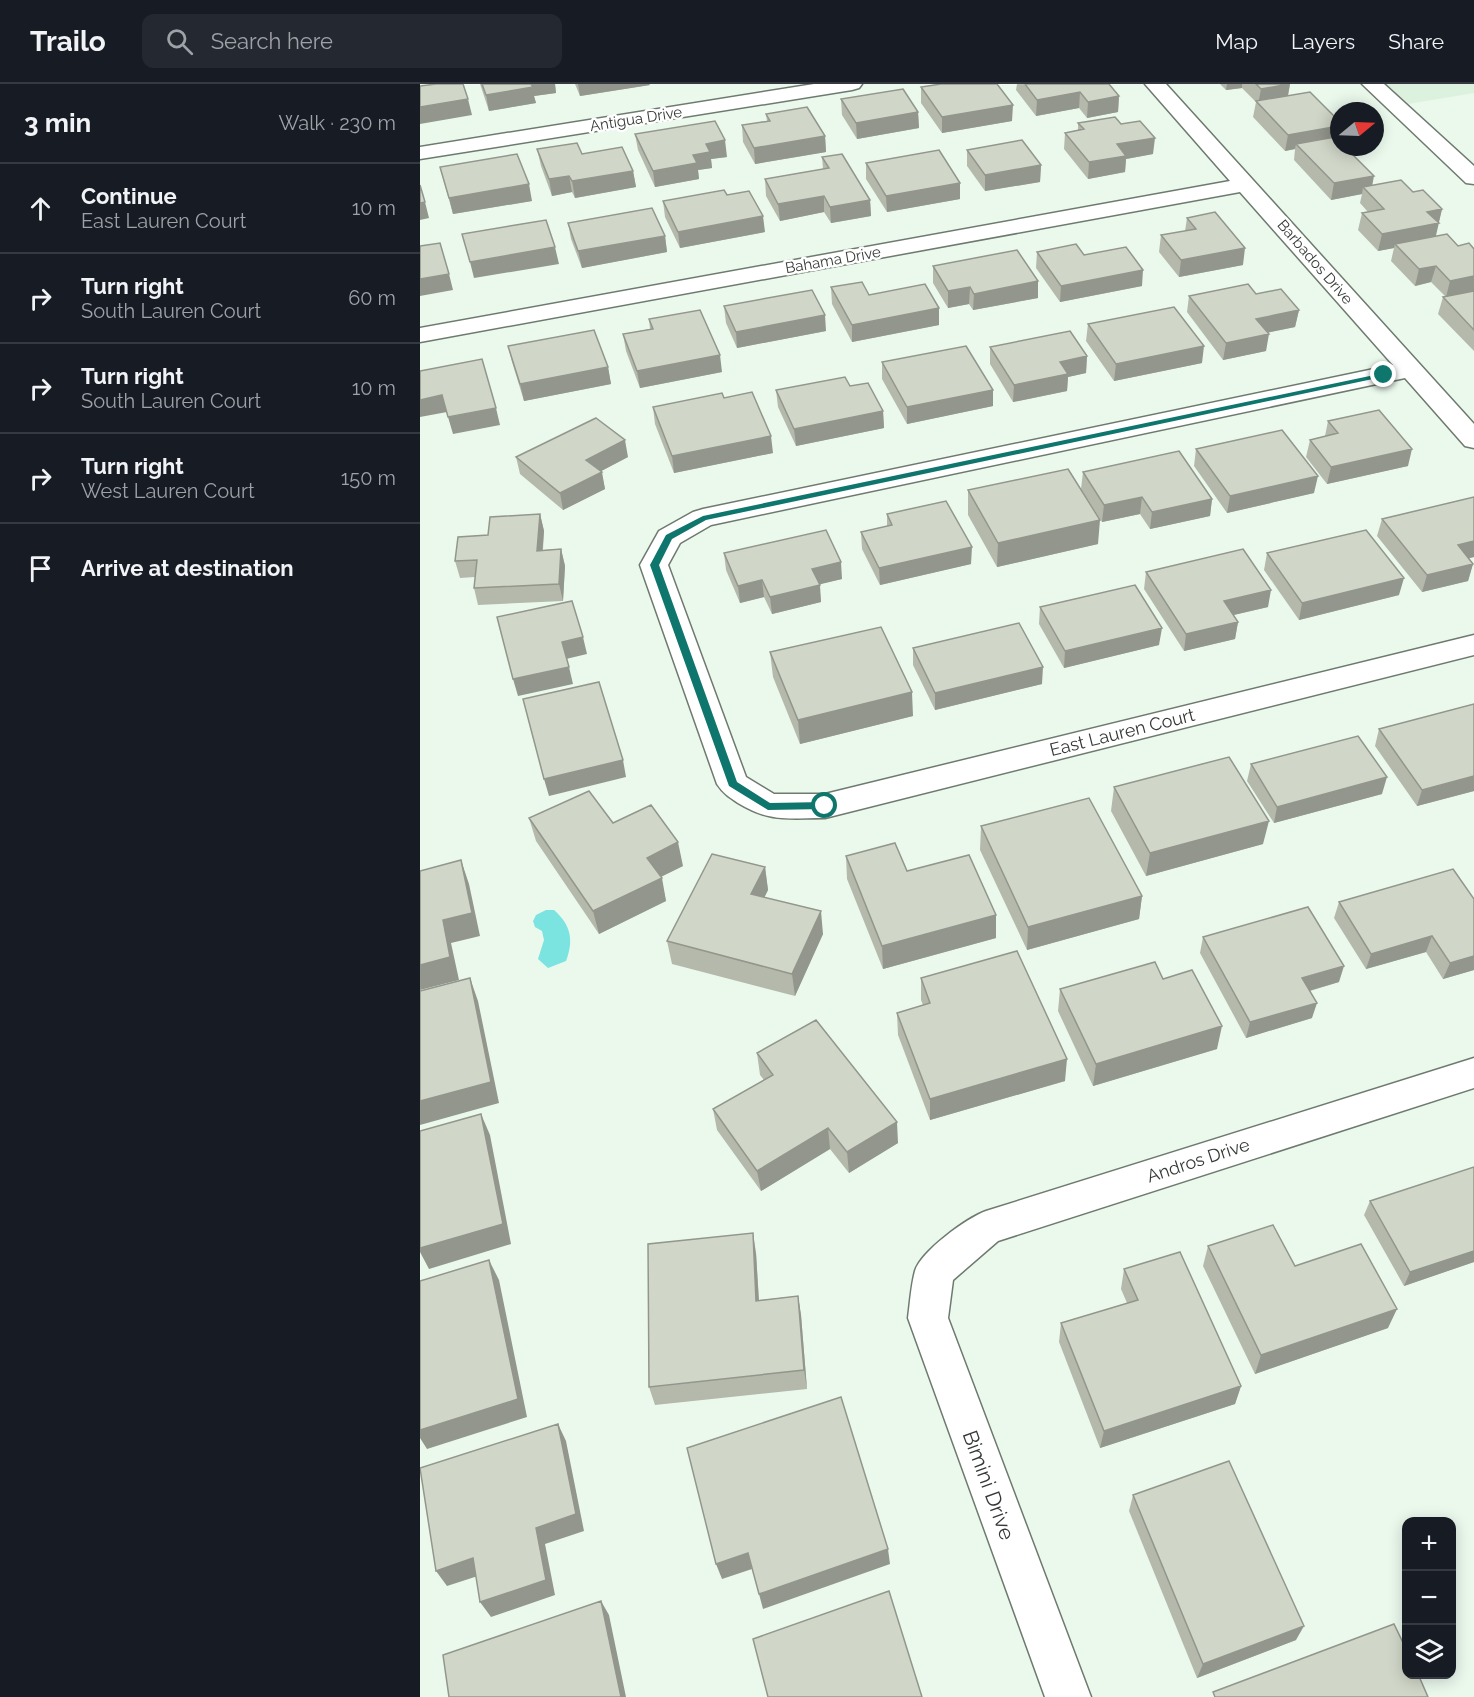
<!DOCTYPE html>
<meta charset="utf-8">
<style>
body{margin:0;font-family:Raleway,sans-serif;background:#242831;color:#f1f3f6}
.controls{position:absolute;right:18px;bottom:18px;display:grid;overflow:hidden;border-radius:12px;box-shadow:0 3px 15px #0003}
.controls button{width:54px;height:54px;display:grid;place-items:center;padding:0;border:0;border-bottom:2px solid #363941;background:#171b24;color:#f1f3f6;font:30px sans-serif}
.compass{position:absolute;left:910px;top:18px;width:54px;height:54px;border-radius:50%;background:#171b24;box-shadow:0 3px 15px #0003;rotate:71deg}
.stop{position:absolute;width:18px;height:18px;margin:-14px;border:4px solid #0f766e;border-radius:50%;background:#fff}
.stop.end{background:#0f766e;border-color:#fff;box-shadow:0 2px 6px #0008}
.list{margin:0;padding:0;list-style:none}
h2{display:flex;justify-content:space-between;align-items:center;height:78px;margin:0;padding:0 24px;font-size:26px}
h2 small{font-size:20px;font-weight:400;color:#9ea1a6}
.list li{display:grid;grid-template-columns:39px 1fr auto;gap:18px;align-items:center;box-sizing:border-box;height:90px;padding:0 24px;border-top:2px solid #363941}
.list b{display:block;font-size:22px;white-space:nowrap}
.list p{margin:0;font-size:20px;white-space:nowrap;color:#9ea1a6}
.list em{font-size:20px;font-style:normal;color:#9ea1a6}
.icon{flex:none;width:33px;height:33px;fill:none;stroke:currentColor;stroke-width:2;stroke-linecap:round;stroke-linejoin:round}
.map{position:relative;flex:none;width:1054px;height:1613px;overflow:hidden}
header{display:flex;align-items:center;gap:36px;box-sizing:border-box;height:84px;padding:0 30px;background:#171b24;border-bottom:2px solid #363941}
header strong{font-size:28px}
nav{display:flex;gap:33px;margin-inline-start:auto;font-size:21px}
.search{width:420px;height:54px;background:#242831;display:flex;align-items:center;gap:15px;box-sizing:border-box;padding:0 21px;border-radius:12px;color:#9ea1a6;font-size:22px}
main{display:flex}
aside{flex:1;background:#171b24}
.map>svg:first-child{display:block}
.built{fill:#dcf1de}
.water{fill:#7be3e0}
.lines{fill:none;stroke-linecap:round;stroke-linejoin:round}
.minor-casing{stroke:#6e7a6f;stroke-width:3}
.minor{fill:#fff;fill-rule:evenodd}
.wall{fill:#b4b9ac}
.shaded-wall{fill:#92968c}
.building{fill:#d1d7c8;stroke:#92968c;stroke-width:1.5}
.route{fill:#0f766e}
.labels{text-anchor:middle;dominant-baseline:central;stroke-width:5;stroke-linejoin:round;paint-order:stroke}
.far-street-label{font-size:15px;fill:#353a36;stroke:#fff}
.street-label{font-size:18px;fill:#353a36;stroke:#fff}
.near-street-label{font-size:21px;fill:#353a36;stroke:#fff}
</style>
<header>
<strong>Trailo</strong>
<div class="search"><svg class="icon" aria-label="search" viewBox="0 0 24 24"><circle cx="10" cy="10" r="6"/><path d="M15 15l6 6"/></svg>Search here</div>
<nav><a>Map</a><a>Layers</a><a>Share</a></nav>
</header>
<main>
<aside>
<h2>3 min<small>Walk · 230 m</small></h2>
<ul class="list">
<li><svg class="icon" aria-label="ahead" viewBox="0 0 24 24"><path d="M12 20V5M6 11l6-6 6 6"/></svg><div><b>Continue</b><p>East Lauren Court</p></div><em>10 m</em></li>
<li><svg class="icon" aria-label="right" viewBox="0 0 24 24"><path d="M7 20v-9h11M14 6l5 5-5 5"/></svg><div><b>Turn right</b><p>South Lauren Court</p></div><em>60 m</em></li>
<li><svg class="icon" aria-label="right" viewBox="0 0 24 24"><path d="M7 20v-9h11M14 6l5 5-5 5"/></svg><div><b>Turn right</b><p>South Lauren Court</p></div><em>10 m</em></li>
<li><svg class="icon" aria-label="right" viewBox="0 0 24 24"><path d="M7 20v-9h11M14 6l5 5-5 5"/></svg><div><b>Turn right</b><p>West Lauren Court</p></div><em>150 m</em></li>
<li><svg class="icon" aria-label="arrive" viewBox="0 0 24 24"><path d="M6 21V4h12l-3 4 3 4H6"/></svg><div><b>Arrive at destination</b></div></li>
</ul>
</aside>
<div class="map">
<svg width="1054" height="1613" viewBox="0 0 1054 1613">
<rect width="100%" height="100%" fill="#ebf9ed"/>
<path class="built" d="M952,0H1054V9L976,22Z"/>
<path class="water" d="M126,826H134C151,841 154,856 146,877L128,884L118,875L124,856L122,847L115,843L113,837L116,831Z"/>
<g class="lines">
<defs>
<path id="minor" d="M394,0H442L439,4L432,6L0,75V63Z
M725,0H746L1054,340V364L1045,362L985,294L291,441L260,459L248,481L326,693L354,710H405L1054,551V571L405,734C368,734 351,739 318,719C309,713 303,709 297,700L220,481L239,447L273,428L283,425L973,281L820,108L0,258V244L810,97Z
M942,0H964L1054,82V100L1046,99Z
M1054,974V1004L578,1157L533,1196L528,1234L671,1613H625L488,1234C490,1219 491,1202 495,1187C501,1167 547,1134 566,1127Z"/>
</defs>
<use href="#minor" class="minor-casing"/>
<use href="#minor" class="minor"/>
</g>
<path class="wall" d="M60,0H135L136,9L114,12L116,19L69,27Z
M155,0H229L230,1L160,12Z
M597,0H689L699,12L698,28L667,34L659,24L616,32L596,6Z
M800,0H870L868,12L919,63L952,101L993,108L1022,125L1015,152L1038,162L1054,165V267L1018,230L1023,213L1025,212L1011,198L995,202L971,177L974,164L958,167L938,146L942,129L948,128L940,119L942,110L911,116L874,76L875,65L865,67L833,33L836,18L822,4L806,6Z
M501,3L592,37L522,49L501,19Z
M421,15L498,28L499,44L437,55L422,31Z
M346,30L405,52L406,68L335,80L323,58L322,41L347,37Z
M658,39L701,40L733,70L706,75L705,88L668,95L644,65L645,49L658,46Z
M215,50L307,73L291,75L292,84L278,86L279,95L235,103L218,66Z
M117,65L162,70L213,87L216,103L155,114L152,108L132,112L121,82Z
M547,66L621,81L620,98L565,107L547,82Z
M402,73L450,116L451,132L411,139L404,128L360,137L346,112L345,95L403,85Z
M446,79L540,99V115L467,128L446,95Z
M20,83L112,117L33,130Z
M243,117L345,148L260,164L245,133Z
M767,134L823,181L759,193L739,168L741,151L765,147Z
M148,139L245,152L247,168L162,184L151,155Z
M617,168L664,171L722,202L640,218L616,184Z
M513,182L618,214L553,226L549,220L528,224L513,199Z
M411,203L519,224V241L432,258L412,220Z
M836,210L879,226L875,243L847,249L846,267L803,276L767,228L769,212Z
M304,222L406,247L317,264L306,239Z
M229,235L302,288L220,304L206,267L203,250L230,245Z
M668,240L782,279L694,297L666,257Z
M88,262L188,283L191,300L104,317L92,278Z
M570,263L667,272L666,289L648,293L647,307L593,318L570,280Z
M462,278L573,306V322L487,340L462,295Z
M430,302L463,327L464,344L376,362L358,323L356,306Z
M304,314L353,369L254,389L235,340L233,323Z
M908,337L988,382L907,400L886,373L890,356L905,352Z
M776,365L894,409L807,429L774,382Z
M96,373H208L181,387L185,405L143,426L100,390Z
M663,388L792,415L790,432L730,445L720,430L682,438L661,405Z
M548,406L678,460L577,483L548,431Z
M1054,413V473L1049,474L1053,480L1048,497L1002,508L957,452L962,435Z
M120,430L124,447L123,466L141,465L145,482L143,517L58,521L54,504L55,493L40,494L35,477L68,451Z
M467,430L551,480L460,501L442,465L441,448L467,442Z
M304,469L422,495L399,500L401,518L352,530L344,513L320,519L306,486Z
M847,469L979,511L879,536L844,486Z
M726,488L848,523L813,531L818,538L815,555L764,567L724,505Z
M620,523L739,561L644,584L619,540Z
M493,564L622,600L515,626L493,581Z
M350,568L493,632L380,660L353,593Z
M1054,620V707L997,722L955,662L959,645Z
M831,680L962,710L854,739L827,697Z
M694,703L843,760L726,792L691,727Z
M109,734L193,739L263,782L241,793L246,817L179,850L116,757Z
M561,742L722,812L719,835L607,866L560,766Z
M426,772L487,787L576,831V854L463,885L427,795Z
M345,783L348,806L344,813L403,850L375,912L252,880L247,857Z
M1054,815V886L1023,895L1006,868L946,885L914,834L919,818Z
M783,853L919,898L890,907L892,934L826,954L780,869Z
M501,894L645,997L510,1036L478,951L477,929L503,921L501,916Z
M743,895L797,965L673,1002L638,927L640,905Z
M337,969L478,1059L429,1089L410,1065L341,1107L297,1046L293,1025L344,996L340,991Z
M1054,1083V1178L984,1202L944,1131L950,1117Z
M788,1162L875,1182L968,1244L835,1290L783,1182Z
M336,1169L339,1216L378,1212L381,1231L387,1305L235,1321L229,1303Z
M704,1185L821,1302L815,1320L680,1364L639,1258L641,1239L707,1219L701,1205Z
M713,1411L876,1556L777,1594L709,1427Z"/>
<path class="shaded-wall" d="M111,0H135L136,9L114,12L116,19L69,27L66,11Z
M158,0H229L230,1L160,12Z
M807,0H822V4L806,6Z
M870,0L867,16L838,21L841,5Z
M660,8L659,24L616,32L617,16Z
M699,12L698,28L667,34L668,18Z
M48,15L52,31L0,40V23Z
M593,21L592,37L522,49V33Z
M498,28L499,44L437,55L436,39Z
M919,42V58L876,60L875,65L865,67L868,51Z
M405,52L406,68L335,80L334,64Z
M735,54L733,70L706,75L705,88L668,95L669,78L697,60Z
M305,56L307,73L291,75L292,84L278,86L279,95L235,103L233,87L273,71L286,60Z
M621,81L620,98L565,107V91Z
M213,87L216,103L155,114L152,97Z
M149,92L152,108L132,112L129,95Z
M954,92L951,108L943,103L942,110L911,116L914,99Z
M540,99V115L467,128L466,112Z
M109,100L112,117L33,130L29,114Z
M404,112V128L360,137L358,120Z
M450,116L451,132L411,139L410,123Z
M5,118L9,134L0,136V119Z
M1022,125L1015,156L975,160L974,164L958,167L962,150L1007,128Z
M343,132L345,148L260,164L258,148Z
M245,152L247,168L162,184L158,167Z
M135,163L139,180L54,194L50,178Z
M825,164L823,181L759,193L761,176Z
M1016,182L1011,198L995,202L999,185Z
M723,186L722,202L640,218L641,202Z
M29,190L33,206L0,212V195Z
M1054,192V208L1026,213L1030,197Z
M618,197V214L553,226L554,210Z
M550,203L549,220L528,224V207Z
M519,224V241L432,258V241Z
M879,226L875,243L834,251L836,235Z
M405,231L406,247L317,264L316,248Z
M849,250L846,267L803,276L806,259Z
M784,262L782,279L694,297L696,280Z
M300,271L302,288L220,304L217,287Z
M667,272L666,289L648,293L647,307L593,318L594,301L640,278Z
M188,283L191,300L104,317L100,300Z
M573,306V322L487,340V323Z
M22,311L27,328L0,333V316Z
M76,324L80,341L33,350L28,333Z
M463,327L464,344L376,362L374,345Z
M351,352L353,369L254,389L252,372Z
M205,356L208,373L170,393L166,376Z
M992,365L988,382L907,400L911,383Z
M182,388L185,405L143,426L140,409Z
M898,392L894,409L807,429L810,412Z
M722,413L720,430L682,438L684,421Z
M792,415L790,432L730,445L732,428Z
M120,430L124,447L121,484L117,467Z
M680,436L678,460L577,483L578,459Z
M1054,457V473L1033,478L1038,461Z
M552,463L551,480L460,501L459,484Z
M141,465L145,482L143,517L139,500Z
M421,478L422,495L393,502L392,485Z
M1053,480L1048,497L1002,508L1007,491Z
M984,494L979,511L879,536L882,519Z
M342,496L344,513L320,519L318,502Z
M400,501L401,518L352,530L350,513Z
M851,506L848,523L801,534L804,517Z
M818,538L815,555L764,567L766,550Z
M742,544L739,561L644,584L645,567Z
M163,553L167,570L146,575L142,558Z
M149,583L153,600L98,612L93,595Z
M623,583L622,600L515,626V609Z
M492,608L493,632L380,660L378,636Z
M203,676L206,693L129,712L124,695Z
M1054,692V707L997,722L1002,706Z
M967,693L962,710L854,739L857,723Z
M849,737L843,760L726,792L730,769Z
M258,758L263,782L232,797L227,774Z
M41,776L49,800L60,852L31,859L39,896L0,906V881L23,836Z
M345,783L348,806L335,833L331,810Z
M242,794L246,817L179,850L173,827Z
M722,812L719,835L607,866L608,843Z
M401,827L403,850L375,912L372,890Z
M576,831V854L463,885L462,862Z
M1012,852L1006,868L946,885L951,870Z
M1054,872V886L1023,895L1030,879Z
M924,882L919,898L878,910L882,894Z
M50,894L58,917L79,1019L0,1041V1017Z
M897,919L892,934L826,954L830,938Z
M802,942L797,965L673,1002L676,980Z
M647,975L645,997L510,1036V1015Z
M61,1030L70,1051L91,1160L9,1185L0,1168V1164Z
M477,1038L478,1059L429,1089L427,1068Z
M408,1044L410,1065L341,1107L337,1087Z
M333,1149L336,1169L340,1236L336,1217Z
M1054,1167V1178L984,1202L990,1188Z
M69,1176L79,1196L107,1333L7,1365L0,1354V1346Z
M378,1212L381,1231L387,1305L384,1286Z
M977,1225L968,1244L835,1290L841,1271Z
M821,1302L815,1320L680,1364L684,1347Z
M138,1340L146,1357L164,1447L125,1460L135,1511L71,1533L60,1518Z
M468,1465L470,1480L343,1525L339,1510Z
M328,1469L332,1485L302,1495L296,1480Z
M53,1474L64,1490L27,1502L16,1487Z
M181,1517L189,1531L206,1613H201Z
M884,1542L876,1556L777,1594L783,1580Z"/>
<path class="building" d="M16,0H43L48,15L0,23V2Z
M62,0H111L113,3L66,11Z
M521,0H577L593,21L522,33L501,3Z
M605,0H689L699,12L668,18L660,8L617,16Z
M836,0H869L841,5Z
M483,5L498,28L436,39L421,15Z
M890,8L919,37V42L868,51L836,17Z
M387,23L405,52L334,64L322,41L350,37L346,30Z
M695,33L701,40L720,37L735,54L697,60L706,72L669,78L645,49L664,45L658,39Z
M295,37L305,56L286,60L290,68L273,71L277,79L233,87L215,50Z
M915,53L919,56V63H925L954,92L914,99L876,60Z
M602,56L621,81L565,91L547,66Z
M157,59L162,70L202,63L213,87L152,97L149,92L129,95L117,65Z
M519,66L540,99L466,112L446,79Z
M97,70L109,100L29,114L20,83Z
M422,70L450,116L410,123L404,112L358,120L345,95L409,84L402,73Z
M981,96L993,108L1003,106L1022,125L1007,128L1019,139L962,150L942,129L964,125L943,103Z
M0,101L5,118L0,119Z
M304,106L307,111L329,107L343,132L258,148L243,117Z
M232,124L245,152L158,167L148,139Z
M795,128L825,164L761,176L741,151L776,145L767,134Z
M126,136L135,163L50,178L42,150Z
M1027,150L1038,162L1049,159L1054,165V192L1030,197L1016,182L999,185L975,160Z
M20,159L29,190L0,195V162Z
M656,160L664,171L706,163L723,186L641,202L617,168Z
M597,166L618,197L554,210L550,203L528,207L513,182Z
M442,198L449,211L505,200L519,224L432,241L411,203Z
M828,200L836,210L861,205L879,226L836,235L849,250L806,259L769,212Z
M392,206L405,231L316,248L304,222Z
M1054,207V246L1023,213Z
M754,223L784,262L696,280L668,240Z
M280,226L300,271L217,287L203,250L233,245L229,235Z
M174,246L188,283L100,300L88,262Z
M650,247L667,272L640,278L648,290L594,301L570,263Z
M546,262L573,306L487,323L462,278Z
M62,275L76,324L28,333L22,311L0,316V287Z
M425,293L430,302L448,299L463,327L374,345L356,306Z
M332,308L351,352L252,372L233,323L302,309L304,314Z
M959,326L992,365L911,383L890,356L918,349L908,337Z
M176,334L205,356L166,376L182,388L140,409L96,373Z
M862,346L898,392L810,412L776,365Z
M759,367L792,415L732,428L722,413L684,421L663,388Z
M648,385L680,436L578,459L548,406Z
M1054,413V457L1038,461L1053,480L1007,491L962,435Z
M526,417L552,463L459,484L441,448L472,441L467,430Z
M120,430L117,467L141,465L139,500L54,504L57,476L35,477L38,453L68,451L70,433Z
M406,446L421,478L392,485L400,501L350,513L342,496L318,502L304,469Z
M946,446L984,494L882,519L847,469Z
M823,465L851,506L804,517L818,538L766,550L726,488Z
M715,501L742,544L645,567L620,523Z
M152,517L163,553L142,558L149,583L93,595L77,533Z
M599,539L623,583L515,609L493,564Z
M461,543L492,608L378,636L350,568Z
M179,598L203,676L124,695L103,615Z
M1054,620V692L1002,706L959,645Z
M938,652L967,693L857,723L831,680Z
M809,673L849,737L730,769L694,703Z
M169,707L193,739L231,721L258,758L227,774L242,794L173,827L109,734Z
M669,714L722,812L608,843L561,742Z
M475,759L487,787L549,771L576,831L462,862L426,772Z
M292,770L345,783L331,810L401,827L372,890L247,857Z
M41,776L52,829L23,836L30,873L0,881V787Z
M1033,785L1054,815V872L1030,879L1012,852L951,870L919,818Z
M888,823L924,882L882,894L897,919L830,938L783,853Z
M597,867L647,975L510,1015L477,929L510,919L501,894Z
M735,878L743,895L772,886L802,942L676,980L640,905Z
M50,894L71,998L0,1017V907Z
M396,936L477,1038L427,1068L408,1044L337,1087L293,1025L353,991L337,969Z
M61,1030L83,1140L0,1164V1047Z
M1054,1083V1167L990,1188L950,1117Z
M853,1141L875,1182L941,1160L977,1225L841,1271L788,1162Z
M333,1149L336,1217L378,1212L384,1286L229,1303L228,1160Z
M760,1168L821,1302L684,1347L641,1239L718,1216L704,1185Z
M69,1176L98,1315L0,1346V1197Z
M421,1313L468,1465L339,1510L328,1469L296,1480L267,1364Z
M138,1340L156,1430L116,1444L126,1496L60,1518L53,1474L16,1487L0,1384Z
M809,1377L884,1542L783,1580L713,1411Z
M469,1507L502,1613H348L333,1555Z
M181,1517L201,1613H29L23,1571Z
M974,1540L987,1567V1590H998L1008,1613H795L793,1608Z"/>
<path class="route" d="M964,289L967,292L286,436L252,455L239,481L317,698L350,719L405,718L410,722L405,725L348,726L309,702L230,481L246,451L283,432Z"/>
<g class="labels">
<g class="far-street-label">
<text transform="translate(216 35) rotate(-9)">Antigua Drive</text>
<text transform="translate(413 176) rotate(-10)">Bahama Drive</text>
<text transform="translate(895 178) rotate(49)">Barbados Drive</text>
</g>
<g class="street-label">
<text transform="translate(702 648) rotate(-14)">East Lauren Court</text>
<text transform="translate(778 1076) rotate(-18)">Andros Drive</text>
</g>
<g class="near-street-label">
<text transform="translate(569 1401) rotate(70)">Bimini Drive</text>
</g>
</g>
</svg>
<div class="controls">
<button>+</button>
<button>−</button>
<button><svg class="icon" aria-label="layers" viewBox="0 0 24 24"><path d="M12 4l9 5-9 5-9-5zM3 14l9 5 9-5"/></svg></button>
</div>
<svg class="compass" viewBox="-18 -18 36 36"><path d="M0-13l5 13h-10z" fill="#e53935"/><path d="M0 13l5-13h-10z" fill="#9ea1a6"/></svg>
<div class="stop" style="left:405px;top:722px"></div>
<div class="stop end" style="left:964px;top:291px"></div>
</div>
</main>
